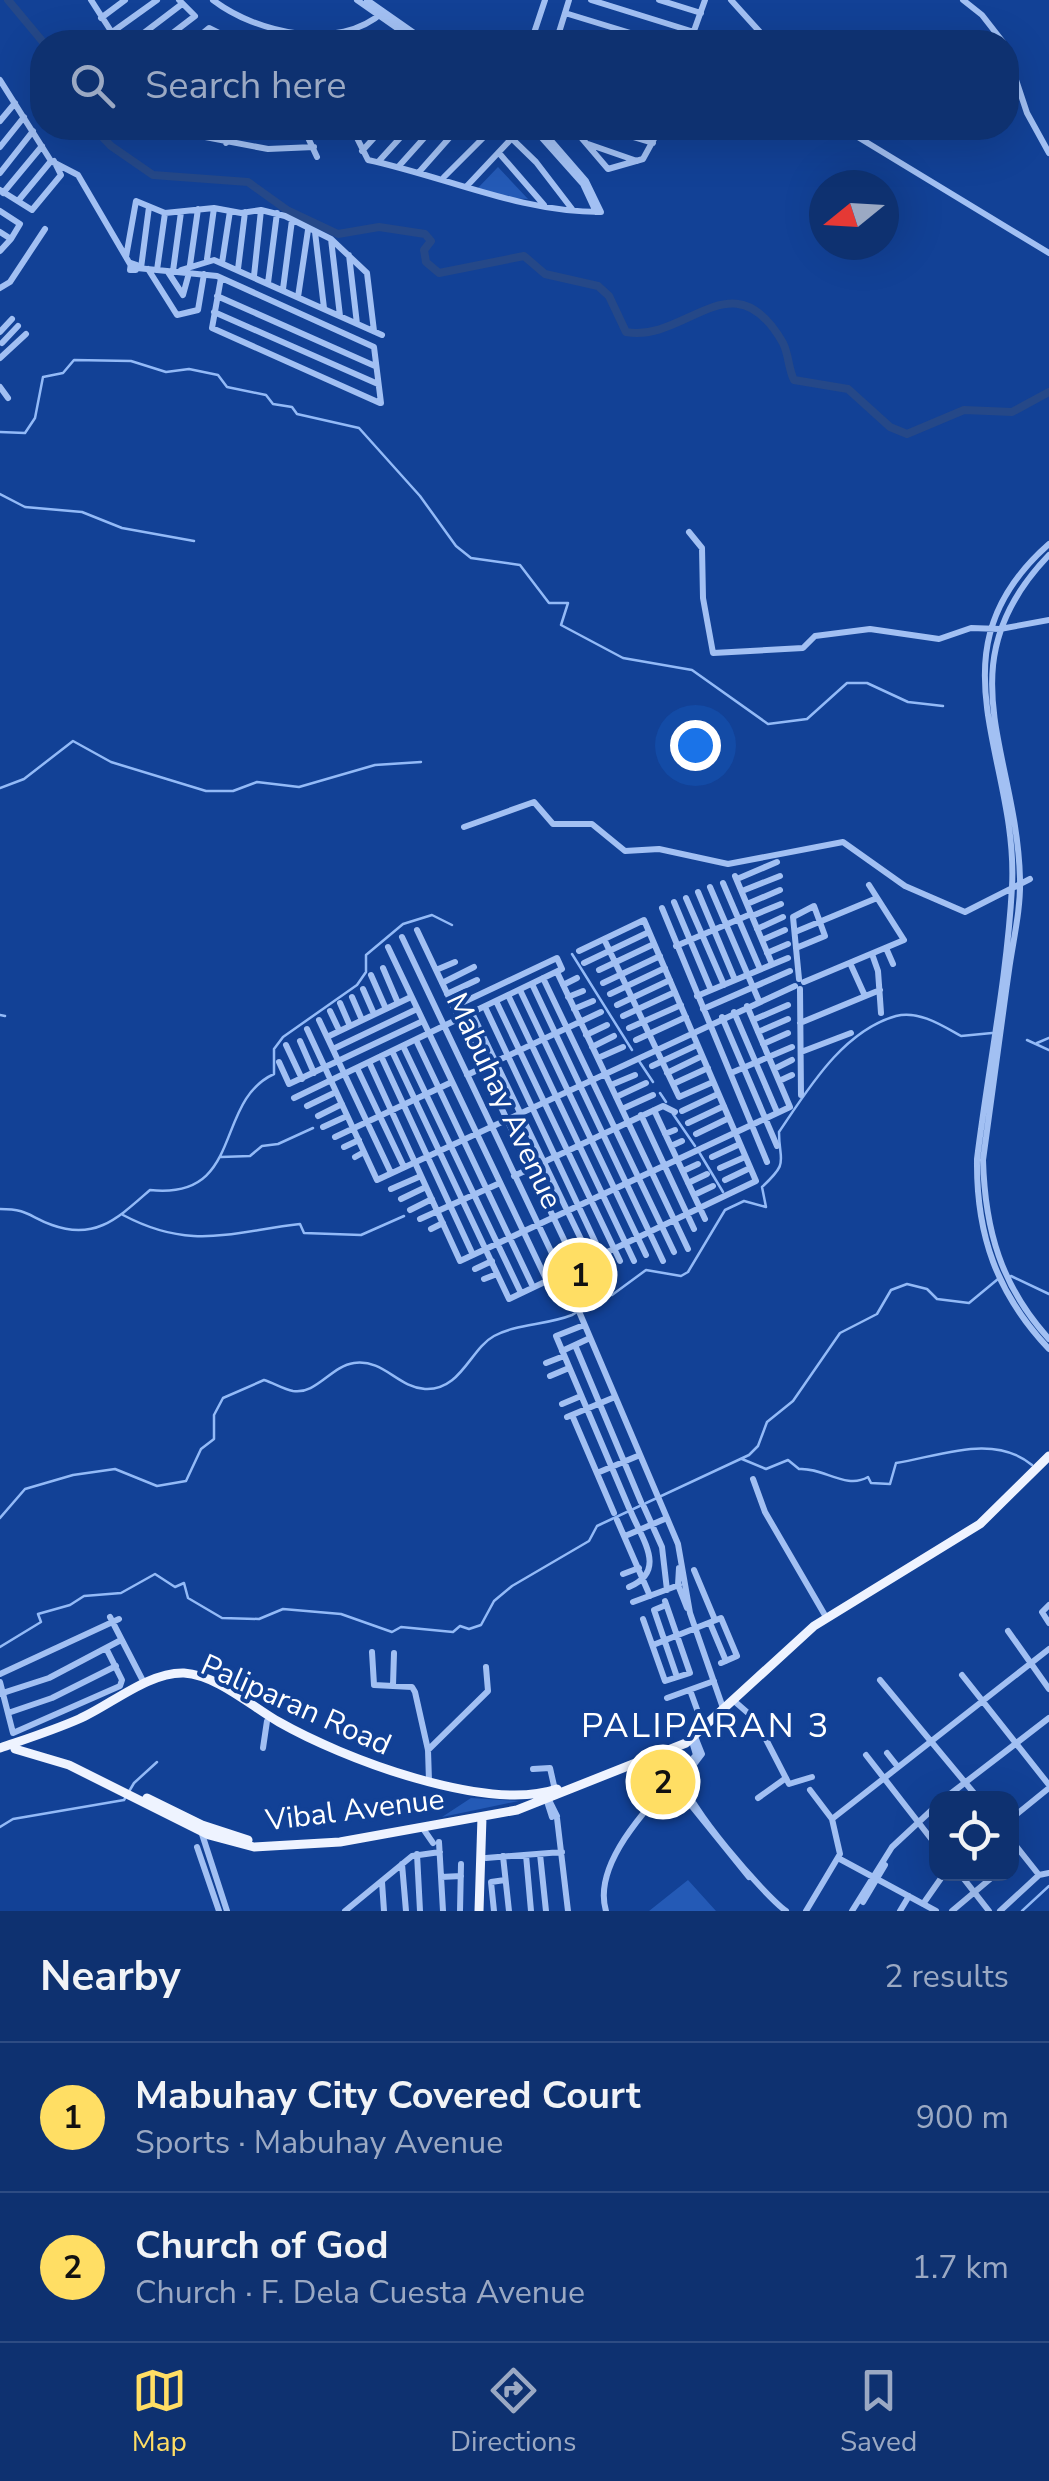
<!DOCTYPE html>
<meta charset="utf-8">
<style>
body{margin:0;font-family:"Nunito Sans",sans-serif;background:#173975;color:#f1f3f6}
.controls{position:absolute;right:30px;bottom:30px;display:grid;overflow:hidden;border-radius:20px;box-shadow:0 10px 40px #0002}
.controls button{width:90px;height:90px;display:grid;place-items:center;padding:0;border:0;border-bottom:2px solid #2e4c83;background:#0e3170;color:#f1f3f6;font:50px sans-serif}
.compass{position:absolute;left:809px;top:170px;width:90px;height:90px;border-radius:50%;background:#0e3170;box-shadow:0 10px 40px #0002;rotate:252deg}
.you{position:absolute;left:695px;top:745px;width:35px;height:35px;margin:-25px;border:8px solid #fff;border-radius:50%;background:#1a73e8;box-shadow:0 0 0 15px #1a73e833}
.badge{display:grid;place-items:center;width:65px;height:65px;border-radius:50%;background:#ffde64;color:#111;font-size:32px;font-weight:700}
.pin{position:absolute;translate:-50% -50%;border:5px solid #fff;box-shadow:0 2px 10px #0006}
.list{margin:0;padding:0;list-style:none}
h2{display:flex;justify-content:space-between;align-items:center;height:130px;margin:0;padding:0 40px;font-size:42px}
h2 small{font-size:32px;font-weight:400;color:#9ba9c3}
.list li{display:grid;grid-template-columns:65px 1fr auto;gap:30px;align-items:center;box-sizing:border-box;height:150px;padding:0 40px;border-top:2px solid #2e4c83}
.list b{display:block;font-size:38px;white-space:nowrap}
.list p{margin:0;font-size:32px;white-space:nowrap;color:#9ba9c3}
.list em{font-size:32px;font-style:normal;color:#9ba9c3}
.icon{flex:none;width:55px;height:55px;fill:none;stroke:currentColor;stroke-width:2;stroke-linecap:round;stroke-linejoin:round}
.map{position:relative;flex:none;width:1049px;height:1911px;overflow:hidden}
.search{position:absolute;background:#0e3170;box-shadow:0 10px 40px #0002;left:30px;right:30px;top:30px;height:110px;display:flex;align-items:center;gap:25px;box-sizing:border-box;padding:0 35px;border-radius:40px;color:#9ba9c3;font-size:38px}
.sheet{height:430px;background:#0e3170}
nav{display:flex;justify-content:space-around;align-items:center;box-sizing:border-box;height:140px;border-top:2px solid #2e4c83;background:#0e3170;font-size:28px;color:#9ba9c3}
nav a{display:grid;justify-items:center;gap:5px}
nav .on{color:#ffde64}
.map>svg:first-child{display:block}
.green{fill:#245ab6}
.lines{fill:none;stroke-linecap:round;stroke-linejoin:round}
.stream{stroke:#93baf7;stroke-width:2.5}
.river{stroke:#254888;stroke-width:8}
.minor{stroke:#a2c0f3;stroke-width:6}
.major{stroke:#eef3ff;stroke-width:9}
.labels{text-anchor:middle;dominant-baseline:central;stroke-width:8;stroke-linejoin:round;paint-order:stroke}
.street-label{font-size:30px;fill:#fff;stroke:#124196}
.quarter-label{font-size:35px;letter-spacing:2.5px;fill:#fff;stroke:#124196}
</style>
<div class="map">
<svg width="1049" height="1911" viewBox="0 0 1049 1911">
<rect width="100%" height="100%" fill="#124196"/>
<path class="green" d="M498,167L528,199L491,197L476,190Z
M471,1798L519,1801L442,1817Z
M688,1880L716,1911H649Z"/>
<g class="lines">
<path class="stream" d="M0,432L25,433L35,418L43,377L63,373L74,360L131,361L166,372L189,369L218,375L227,387L266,395L273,404L292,407L297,414L359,428L420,496L456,546L471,558L520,565L549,603H568L561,625L623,658L692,670L768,724L807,719L847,683H867L908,702L943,706
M0,494L25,507L82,512L122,528L194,541
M0,788L24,779L73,741L111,762L206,791H233L257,782L299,787L375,765L421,762
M572,954L632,1050
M0,1015L5,1016
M1027,1040L1049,1050
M1037,1043L1049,1038
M639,1061L653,1082
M660,1093L666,1102
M673,1114L695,1146
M699,1152L723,1192
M221,1157L250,1156L262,1146L278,1144L313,1128
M0,1209C29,1209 29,1217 52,1225C96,1241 119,1217 150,1190C245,1200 213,1102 274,1074V1049L283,1037L357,985L366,972V955L403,924L432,915L452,925
M123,1215C191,1251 230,1232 300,1224L304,1233L361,1235L404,1216
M1011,1276L1049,1294
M742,1459L766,1469L788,1460L799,1469C823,1467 846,1490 868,1477L871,1483L890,1484L896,1463C940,1456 994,1433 1032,1465
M0,1518L25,1489L73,1475L115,1469L157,1486L186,1481L201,1449L214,1439V1415L223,1398L264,1380C274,1383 283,1389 293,1391C316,1395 331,1366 354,1363C384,1359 397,1387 425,1389C461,1391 470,1349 494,1336C516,1324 547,1325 572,1315C581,1311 587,1301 595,1295H612L646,1270L681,1276L688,1272L725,1210L744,1201L766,1207L762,1187C790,1161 779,1163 779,1132C807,1091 842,1031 896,1016C919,1010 943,1026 961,1036L992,1033
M0,1647L41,1622L38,1614L70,1605L84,1596L121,1593L155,1574L175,1587L184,1583L188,1598L222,1618L259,1619L283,1609L341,1614L392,1632L401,1627L453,1632L460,1626L469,1629L481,1625L494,1601L512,1586L589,1541L597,1526L749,1455L758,1446L767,1422L793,1401L840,1333L877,1314L891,1290L907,1284L927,1289L937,1299L969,1303L998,1279
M0,1827L13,1819L124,1800L134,1783L157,1762
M1022,1911L1049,1886"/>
<path class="river" d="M8,0L43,42
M94,128L111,146L153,175L248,182L287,210L338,234L379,227L425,234L431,241L424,250L426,262L439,273L524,256L545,274L598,286L609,296L626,332C687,343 733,255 783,343C789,355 788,368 794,380L848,389L890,427L907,434L964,410L1012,412L1049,392"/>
<path class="minor" d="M91,0L118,42
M213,0C256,33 339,52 383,12
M357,0L417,42
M367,0L427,42
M591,0L694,32
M659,0L701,13
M731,0L769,42
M963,0L982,15L1003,42
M565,13L660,42
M101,18L125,0
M559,32L593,42
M111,33L157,0
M132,42L182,4
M161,42L195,16L179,0
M192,42L209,28L237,42
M373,42H376
M531,42L545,0
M556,42L569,0
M690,42L705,0
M1006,50L1027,113L1049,153
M0,80L51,161
M0,121L15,103
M158,128L268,149L314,147
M221,128L226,143
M248,128L304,129L317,157
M352,128L368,160C447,177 519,212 601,212L586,181L540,128
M533,128L583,184L596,212
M573,128L608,169L643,159L660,128
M603,128L653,143
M843,128L1049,253
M505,132L536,162L572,209
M588,144L637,161
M0,147L24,117
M362,151L383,128
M499,153L544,205
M51,161L78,175L130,264
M379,161L409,128
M399,166L433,128
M420,171L458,128
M0,173L33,131
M444,177L493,128
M466,187L512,138
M0,190L32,210L61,175L54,161
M3,193L42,146
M18,201L51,161
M0,211L20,224L11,239
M0,232L11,239L0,251
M315,232L324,308
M331,239L340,316
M349,255L357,324
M126,257L136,201L165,213L214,208L241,213L261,210L285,216L331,239L367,273L374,331
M207,259L214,208
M131,263L137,265L136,270H130Z
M222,263L230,211
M190,265L198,209
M137,268L217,276L374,347L381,403
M141,268L149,207
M148,269L177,315L198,310L204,274
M238,269L245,212
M157,270L165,213
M181,270L214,260L382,335
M173,271L181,212
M168,272L183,295L189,273
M254,276L261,210
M221,278L212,328L380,403
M268,283L277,213
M0,288L10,282L45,229
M283,289L292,220
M217,296L375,366
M298,297L308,230
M214,312L378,384
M0,332L12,319
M2,343L18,326
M0,358L26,334
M0,387L8,398
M689,532L702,548L703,598L713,653L803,648L815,636L870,629L939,639L971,628L1000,629L1049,620
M1049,544C926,652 1019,758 1012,887C1007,978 988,1070 977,1159C976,1235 997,1294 1049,1349
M1049,555C943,665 1017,752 1020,879C1021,909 1013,941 1009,970C1000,1033 992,1096 983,1160C985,1230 1001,1286 1049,1339
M464,827L534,802L553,824H592L625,851L659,849L728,864L843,842L905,886L965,912L1030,879
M735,876L772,964
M737,879L777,862
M723,883L760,969
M710,887L759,1001
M742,891L780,876
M698,892L735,980
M686,898L724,985
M674,902L711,990
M747,904L780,890
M662,908L767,1162
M752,916L781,904
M757,929L783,917
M417,930L577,1267
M795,932L877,898
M402,937L575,1302L667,1518L678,1544L690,1613L723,1708
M604,939L679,1097L713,1082
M762,940L785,930
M676,946L751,914
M388,947L547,1281
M796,948L825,936L814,906L793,917L799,979
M886,948L893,964
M767,953L788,944
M872,954L878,971L881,1013
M584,963L649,932
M850,963L865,996
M383,968L398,1003
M436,970L455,962
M599,970L654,944
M557,972L688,1249
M371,975L386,1009
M543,978L674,1252
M804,982L904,940L869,885
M442,983L474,967
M603,983L660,956
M532,984L663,1261
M563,985L577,978
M363,989L374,1014
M800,989L801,1095
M520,990L646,1255
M447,994L477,980
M610,994L665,968
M508,995L634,1261
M697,996L788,958
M352,997L362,1020
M568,997L583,991
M496,1001L620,1261
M340,1003L350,1026
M617,1005L670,980
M485,1007L608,1269
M574,1009L593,1001
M703,1009L790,971
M330,1011L339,1030
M734,1012L777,1112
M472,1013L591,1260
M623,1016L675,992
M722,1017L777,1146
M319,1020L391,1173
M753,1020L788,1005
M800,1023L880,990
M629,1028L681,1005
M307,1029L377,1180L795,986
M758,1032L788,1019
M586,1035L607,1025
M327,1037L411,997
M416,1040L533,1287
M636,1040L686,1017
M300,1041L314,1073
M763,1044L788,1033
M286,1045L302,1079
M403,1046L521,1293
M592,1047L614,1036
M333,1049L417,1009
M392,1051L509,1299L756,1181L644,920L579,951
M801,1052L851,1033
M381,1056L473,1255
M598,1058L623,1047
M279,1062L289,1084L423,1021
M369,1062L460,1261L790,1107L747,1006
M652,1066L697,1045
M357,1068L404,1167
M774,1069L792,1060
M667,1073L702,1056
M731,1073L792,1047
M467,1075L601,1012
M779,1081L792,1075
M673,1084L708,1068
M611,1085L635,1075
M616,1097L646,1083
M294,1098L562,969L557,958L453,1007
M307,1106L336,1092
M622,1109L653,1095
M654,1110L705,1219
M682,1111L718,1094
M641,1115L694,1229
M318,1116L342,1104
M688,1123L724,1106
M323,1127L347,1116
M665,1134L675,1130
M696,1134L729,1118
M335,1137L452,1082
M671,1146L682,1141
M344,1147L359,1140
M355,1157L364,1152
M712,1157L740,1144
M720,1168L745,1157
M683,1171L698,1164
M514,1176L663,1106L675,1112
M725,1180L750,1168
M688,1183L707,1174
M391,1189L421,1176
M694,1195L713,1186
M401,1199L426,1187
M410,1210L432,1199
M420,1219L500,1183
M431,1229L443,1223
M475,1269L492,1261
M484,1279L497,1274
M584,1325L556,1336L629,1508
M575,1345L641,1502
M562,1351L590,1338
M546,1363L564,1356
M550,1376L569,1368
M562,1404L581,1396
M572,1415L614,1513
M567,1417L615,1397
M597,1473L640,1455
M753,1479L765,1512L826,1617
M644,1507L662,1547L667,1590
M617,1520L650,1596
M625,1536L667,1518
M679,1568L678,1585L687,1608
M694,1570L715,1620
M623,1574L639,1568
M629,1587C667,1571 643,1541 631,1512
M633,1602L679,1585
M666,1605L654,1610L677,1677
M1049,1605L1042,1612L1049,1623
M110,1617L142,1679
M643,1619L665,1681L690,1673L665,1601
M710,1623L726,1661
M1008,1631L1049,1689
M653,1645L721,1618L737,1656L721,1663
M372,1652L374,1685L412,1687L415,1692L428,1750L429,1781
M0,1674L119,1619
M962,1675L1049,1785
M880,1680L978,1798
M0,1682L13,1733L120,1686L122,1680L106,1648
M393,1685L394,1653
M690,1690L703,1726
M0,1694L49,1678L121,1640
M667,1698L714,1681
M733,1700L756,1720L789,1784L812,1777
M8,1713L52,1698L116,1666
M263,1748L267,1721
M428,1750L488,1691L486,1667
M887,1753L898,1767
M866,1755L936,1845
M533,1769L550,1768L555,1790
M678,1778L682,1794L749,1877
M683,1779C684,1803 764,1895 786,1911
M683,1779L702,1754L694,1734
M546,1794L557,1816
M545,1795L552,1817
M758,1798L786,1778
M945,1798L1049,1718
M557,1818L568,1911
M1012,1818L1049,1788
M832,1819L1049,1649
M424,1830L433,1843
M201,1831L227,1911
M1012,1841L1039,1875L1049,1873
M439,1842L443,1911
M197,1847L219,1911
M417,1854L420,1911
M540,1854L546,1911
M526,1855L531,1911
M503,1856L509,1911
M486,1858L562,1852
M838,1858L936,1911
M402,1864L406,1911
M960,1874L989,1911
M441,1877L461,1876
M382,1882L384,1911
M863,1902L885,1865
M923,1904L944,1874
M345,1911L412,1856L440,1852
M460,1911L461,1864
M494,1911L491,1882L505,1880
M606,1911C590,1858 664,1791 696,1755L691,1738
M806,1911L840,1854L832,1819L810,1790
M852,1911L892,1847L936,1806
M900,1911L909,1896
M952,1911L996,1874
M1000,1911L1039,1875"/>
<path class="major" d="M0,1748C26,1739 54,1730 79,1719C111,1705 148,1672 184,1673C217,1675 251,1706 279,1722C342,1758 486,1813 557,1789
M15,1749L69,1765L209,1835L254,1847L340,1842L517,1810L686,1743L814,1626L980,1524L1049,1456
M147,1798L202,1825L248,1840
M479,1911L482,1817"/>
</g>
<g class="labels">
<g class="street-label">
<text transform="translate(504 1101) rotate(65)">Mabuhay Avenue</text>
<text transform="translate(296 1705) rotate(24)">Paliparan Road</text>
<text transform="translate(355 1810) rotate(-7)">Vibal Avenue</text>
</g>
<g class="quarter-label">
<text x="706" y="1725">PALIPARAN 3</text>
</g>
</g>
</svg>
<div class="controls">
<button><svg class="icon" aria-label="locate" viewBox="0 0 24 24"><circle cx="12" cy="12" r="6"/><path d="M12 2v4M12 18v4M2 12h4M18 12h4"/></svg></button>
</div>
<svg class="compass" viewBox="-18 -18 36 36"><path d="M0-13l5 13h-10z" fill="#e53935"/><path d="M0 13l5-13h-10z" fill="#9ba9c3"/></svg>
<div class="you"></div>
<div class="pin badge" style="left:580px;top:1275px">1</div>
<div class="pin badge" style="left:663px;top:1782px">2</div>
<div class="search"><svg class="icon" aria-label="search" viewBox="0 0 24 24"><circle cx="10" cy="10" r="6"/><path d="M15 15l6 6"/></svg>Search here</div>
</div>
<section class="sheet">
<h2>Nearby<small>2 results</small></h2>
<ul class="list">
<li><span class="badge">1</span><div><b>Mabuhay City Covered Court</b><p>Sports · Mabuhay Avenue</p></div><em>900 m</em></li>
<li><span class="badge">2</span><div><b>Church of God</b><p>Church · F. Dela Cuesta Avenue</p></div><em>1.7 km</em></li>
</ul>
</section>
<nav>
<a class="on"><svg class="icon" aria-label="map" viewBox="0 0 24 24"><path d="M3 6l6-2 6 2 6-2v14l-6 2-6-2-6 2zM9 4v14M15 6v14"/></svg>Map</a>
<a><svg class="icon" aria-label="directions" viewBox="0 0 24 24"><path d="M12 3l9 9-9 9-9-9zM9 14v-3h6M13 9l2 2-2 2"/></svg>Directions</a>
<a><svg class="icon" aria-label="saved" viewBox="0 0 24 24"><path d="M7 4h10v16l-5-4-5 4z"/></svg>Saved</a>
</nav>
